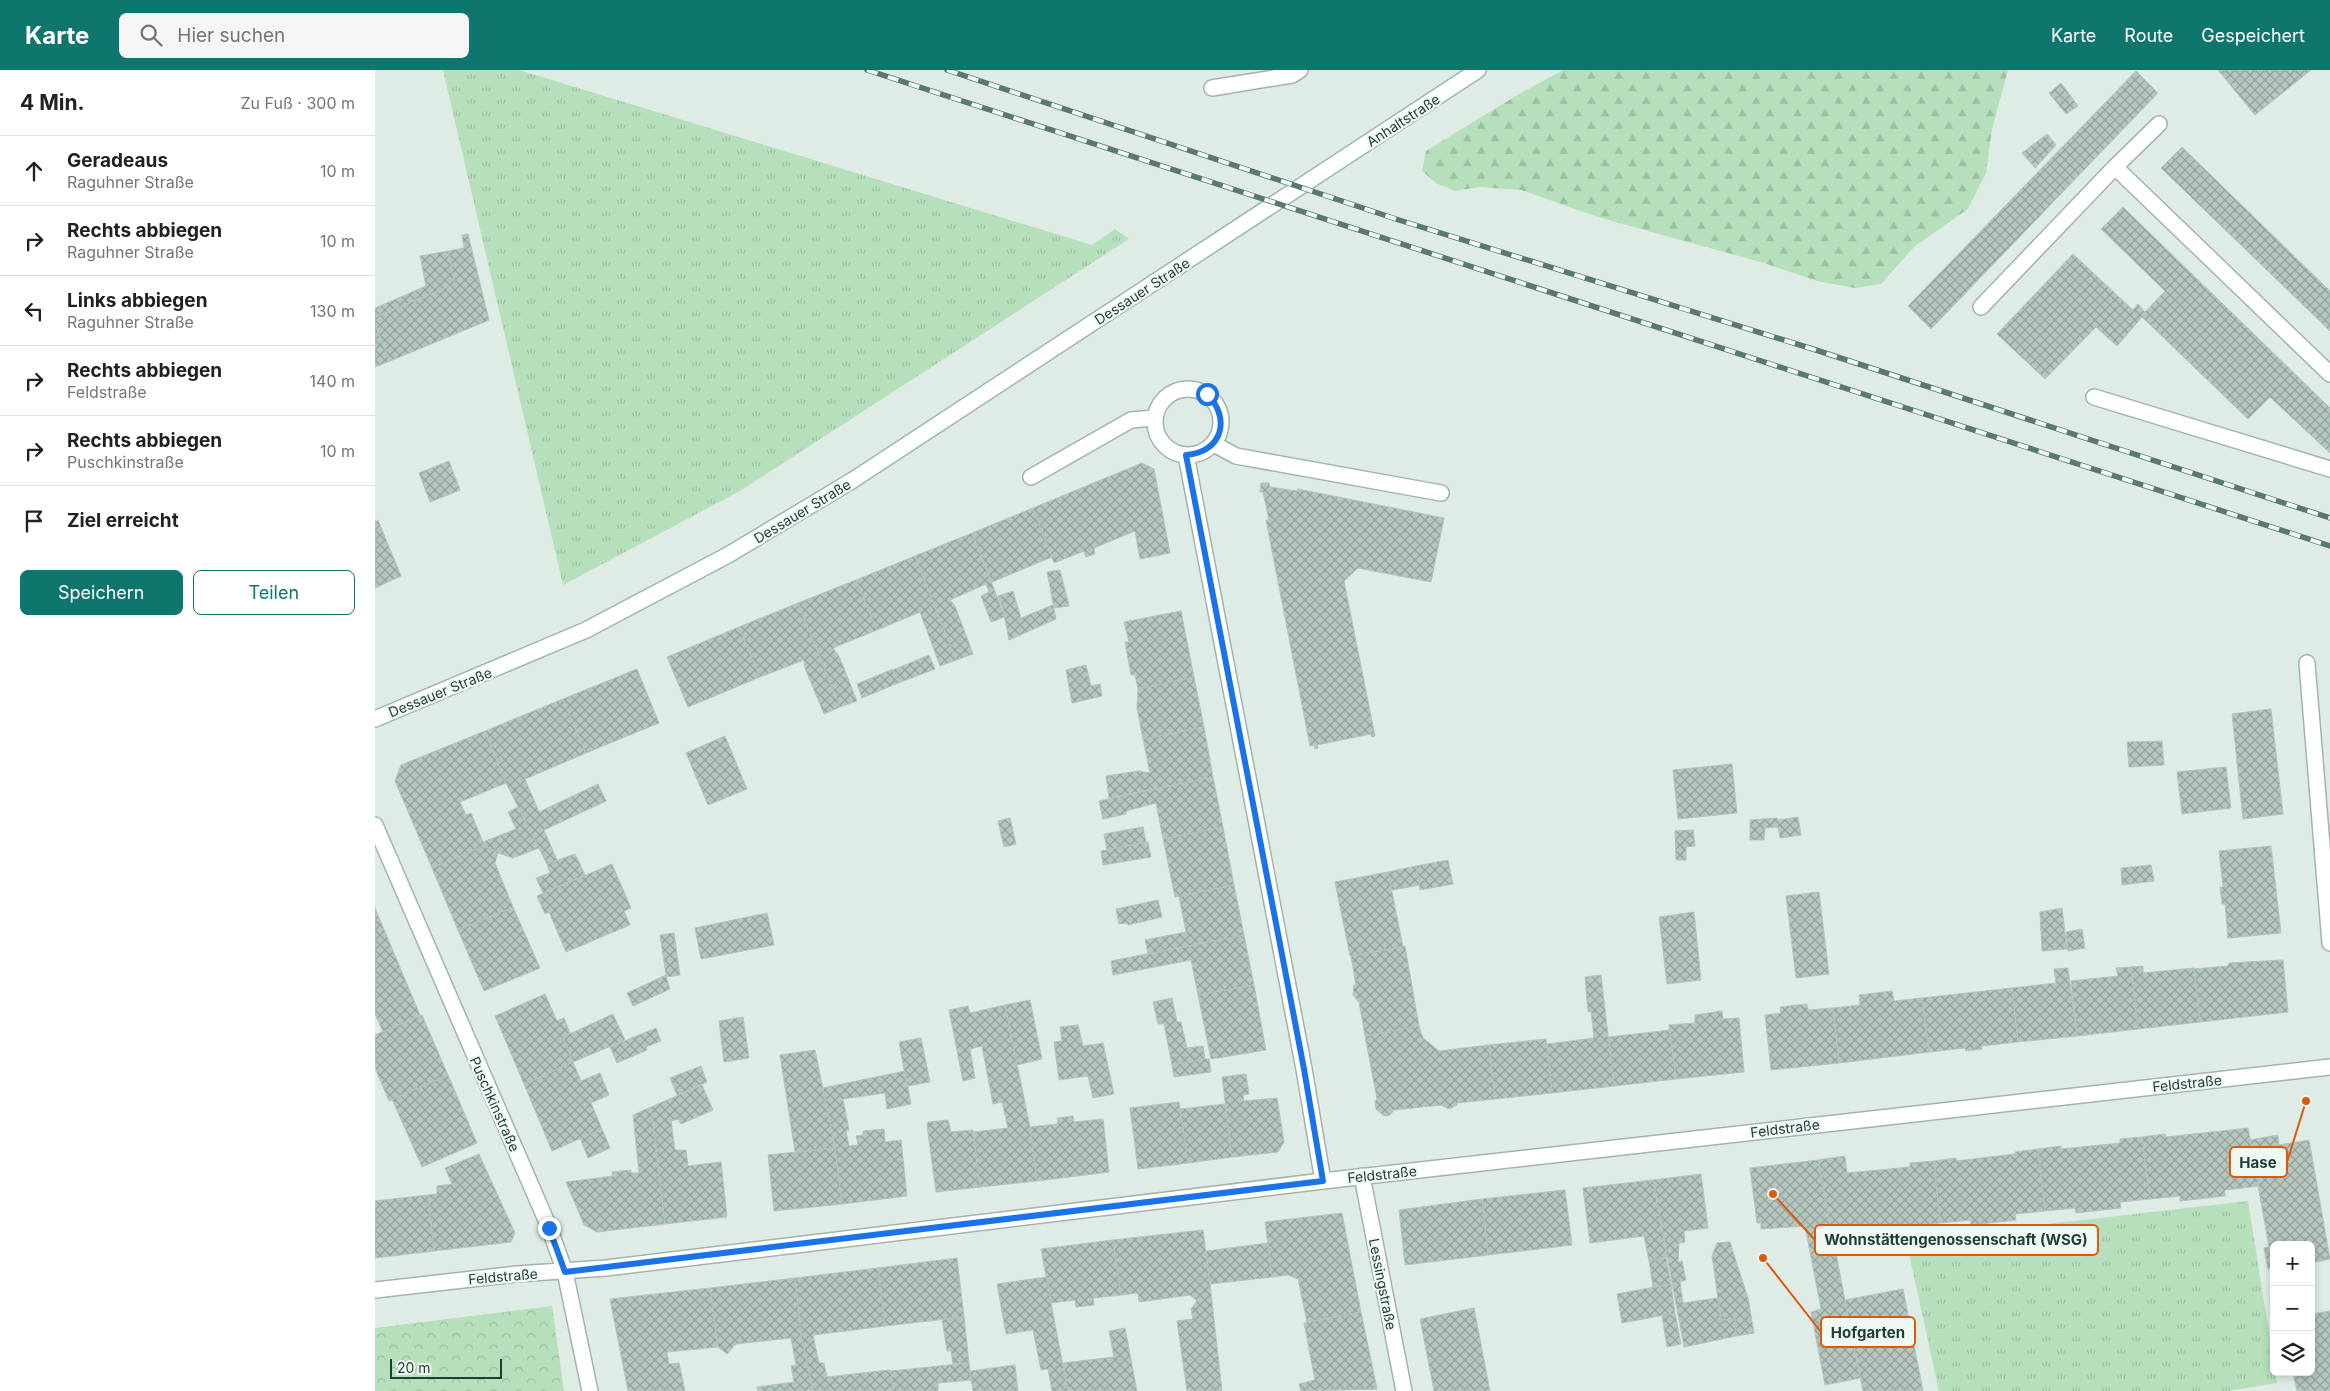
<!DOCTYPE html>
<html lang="de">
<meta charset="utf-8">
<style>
body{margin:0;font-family:Inter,sans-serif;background:#f6f6f6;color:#202124}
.controls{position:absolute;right:15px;bottom:15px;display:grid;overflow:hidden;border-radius:8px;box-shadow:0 2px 8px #0003}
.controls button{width:45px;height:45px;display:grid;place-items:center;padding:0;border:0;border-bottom:1px solid #e0e0e0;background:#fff;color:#202124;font:25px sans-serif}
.scale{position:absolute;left:15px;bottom:12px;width:112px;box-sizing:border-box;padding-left:5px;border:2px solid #1f3d31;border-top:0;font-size:14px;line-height:18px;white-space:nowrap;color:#1f3d31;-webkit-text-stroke:4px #f0f8f3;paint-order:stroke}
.stop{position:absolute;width:15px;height:15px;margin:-11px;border:4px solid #1a73e8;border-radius:50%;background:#fff}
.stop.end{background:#1a73e8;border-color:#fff;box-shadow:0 1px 5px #0008}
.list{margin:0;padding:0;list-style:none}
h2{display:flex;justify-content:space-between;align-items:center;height:65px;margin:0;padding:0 20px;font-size:21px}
h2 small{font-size:16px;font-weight:400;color:#757577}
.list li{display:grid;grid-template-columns:32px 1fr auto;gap:15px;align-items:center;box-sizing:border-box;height:70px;padding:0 20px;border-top:1px solid #e0e0e0}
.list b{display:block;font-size:19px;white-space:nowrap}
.list p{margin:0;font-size:16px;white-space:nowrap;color:#757577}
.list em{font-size:16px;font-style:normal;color:#757577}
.actions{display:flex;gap:10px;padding:15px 20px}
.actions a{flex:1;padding:11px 0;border:1px solid #0f766e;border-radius:8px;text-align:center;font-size:18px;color:#0f766e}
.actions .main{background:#0f766e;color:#fff}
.icon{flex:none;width:28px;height:28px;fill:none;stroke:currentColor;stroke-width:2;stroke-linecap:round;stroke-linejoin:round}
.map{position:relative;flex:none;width:1955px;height:1321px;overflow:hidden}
header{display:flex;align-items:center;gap:30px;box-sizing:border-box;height:70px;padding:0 25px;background:#0f766e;color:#fff}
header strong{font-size:24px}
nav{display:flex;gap:28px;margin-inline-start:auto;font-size:18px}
.search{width:350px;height:45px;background:#f6f6f6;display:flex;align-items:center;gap:12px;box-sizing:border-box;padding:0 18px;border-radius:8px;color:#757577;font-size:19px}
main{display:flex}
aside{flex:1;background:#fff}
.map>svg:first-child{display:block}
.grass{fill:url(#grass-tufts)}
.forest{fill:url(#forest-firs)}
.park{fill:url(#park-crowns)}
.building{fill:url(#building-cross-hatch);stroke:#b1c6bb}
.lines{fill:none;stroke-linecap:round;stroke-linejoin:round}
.lane-casing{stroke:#a2b4ab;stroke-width:18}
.street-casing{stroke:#a2b4ab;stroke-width:18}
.secondary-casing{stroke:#9db8ab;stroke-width:18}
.lane{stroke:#fff;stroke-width:15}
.street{stroke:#fff;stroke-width:15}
.secondary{stroke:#fff;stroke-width:15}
.rail-casing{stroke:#59796d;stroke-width:5.5}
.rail{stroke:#f0f8f3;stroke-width:4;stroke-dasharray:11;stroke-linecap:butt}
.route{stroke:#1a73e8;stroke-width:6}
.labels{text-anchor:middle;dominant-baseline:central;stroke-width:4.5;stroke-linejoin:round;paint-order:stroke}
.street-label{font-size:14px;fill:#1f3d31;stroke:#f0f8f3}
.leader{fill:none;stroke:#de580e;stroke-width:2}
.callout-dot{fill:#de580e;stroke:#f0f8f3;stroke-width:2}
.callout{fill:#f0f8f3;stroke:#de580e;stroke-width:2}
.callout-label{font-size:15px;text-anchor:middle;font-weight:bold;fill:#1f3d31}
</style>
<header>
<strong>Karte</strong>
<div class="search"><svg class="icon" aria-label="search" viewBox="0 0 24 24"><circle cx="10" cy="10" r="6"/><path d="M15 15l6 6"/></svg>Hier suchen</div>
<nav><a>Karte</a><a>Route</a><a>Gespeichert</a></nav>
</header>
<main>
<aside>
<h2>4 Min.<small>Zu Fuß · 300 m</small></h2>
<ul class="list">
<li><svg class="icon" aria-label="ahead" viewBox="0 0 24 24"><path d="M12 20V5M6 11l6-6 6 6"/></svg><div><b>Geradeaus</b><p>Raguhner Straße</p></div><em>10 m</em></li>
<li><svg class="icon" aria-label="right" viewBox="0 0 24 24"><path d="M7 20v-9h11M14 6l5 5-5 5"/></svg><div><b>Rechts abbiegen</b><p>Raguhner Straße</p></div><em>10 m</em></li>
<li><svg class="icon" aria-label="left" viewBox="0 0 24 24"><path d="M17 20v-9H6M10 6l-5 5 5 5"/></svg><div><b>Links abbiegen</b><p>Raguhner Straße</p></div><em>130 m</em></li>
<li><svg class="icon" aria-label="right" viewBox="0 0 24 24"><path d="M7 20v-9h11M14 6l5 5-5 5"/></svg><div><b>Rechts abbiegen</b><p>Feldstraße</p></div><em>140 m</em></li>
<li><svg class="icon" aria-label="right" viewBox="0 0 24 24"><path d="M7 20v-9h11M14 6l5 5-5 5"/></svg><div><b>Rechts abbiegen</b><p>Puschkinstraße</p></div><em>10 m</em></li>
<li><svg class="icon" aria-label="arrive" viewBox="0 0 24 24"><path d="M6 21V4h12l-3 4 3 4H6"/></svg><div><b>Ziel erreicht</b></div></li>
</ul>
<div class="actions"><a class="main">Speichern</a><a>Teilen</a></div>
</aside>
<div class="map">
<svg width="1955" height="1321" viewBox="0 0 1955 1321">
<defs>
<pattern id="grass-tufts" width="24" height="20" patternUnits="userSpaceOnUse" patternTransform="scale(1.25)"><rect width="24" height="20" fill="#b6dfbc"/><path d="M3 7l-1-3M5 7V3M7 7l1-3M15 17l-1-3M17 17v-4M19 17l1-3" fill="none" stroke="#9cc0a2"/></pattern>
<pattern id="forest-firs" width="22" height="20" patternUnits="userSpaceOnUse" patternTransform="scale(1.25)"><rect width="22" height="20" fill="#b6dfbc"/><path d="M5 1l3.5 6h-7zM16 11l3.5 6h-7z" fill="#9cc0a2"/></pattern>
<pattern id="park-crowns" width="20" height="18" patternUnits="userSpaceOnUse" patternTransform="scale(1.25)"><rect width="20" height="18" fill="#b6dfbc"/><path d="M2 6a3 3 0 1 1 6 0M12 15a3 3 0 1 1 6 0" fill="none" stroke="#9cc0a2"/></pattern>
<pattern id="building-cross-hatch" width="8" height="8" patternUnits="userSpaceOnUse" patternTransform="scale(1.25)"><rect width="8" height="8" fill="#b4c6bd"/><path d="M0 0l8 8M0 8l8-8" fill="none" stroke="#92a29a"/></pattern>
</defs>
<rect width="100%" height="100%" fill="#dfece5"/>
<path class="grass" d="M68,0H144L717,175L740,159L754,169L365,421L188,515Z
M1873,1131L1902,1313L1853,1321H1564L1531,1170Z"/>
<path class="forest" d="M1188,0H1633L1617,59L1611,103L1593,139L1540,176L1506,214L1480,218L1442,211L1389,193L1226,148L1146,120L1104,117L1080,121L1061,113L1047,101L1051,81L1139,27Z"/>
<path class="park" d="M177,1236L189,1321H0V1258Z"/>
<path class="building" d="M1843,0H1936L1880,45Z
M1761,1L1783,23L1556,259L1533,236Z
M1686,13L1703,36L1691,44L1674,23Z
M1672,64L1681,75L1660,98L1647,83Z
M1807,77L1955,221V261L1786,98Z
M1748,137L1955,338V383L1895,327L1873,349L1767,247L1742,276L1721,257L1670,309L1622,264L1698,184L1758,240L1763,234L1770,242L1790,221L1726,159Z
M93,164L114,250L15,291L0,255V247L80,214L73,181L89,178L87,165Z
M73,181L80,214L0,247V238L51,216L45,186Z
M0,255L15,291L0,297Z
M74,391L85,420L55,432L44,403Z
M767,393L779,399L795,483L765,489L760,461L719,478L720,484L711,487L709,481L679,493L658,438Z
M886,413H894L895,417L922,421L923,419L1069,448L1056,512L983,498L969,511L1000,666L997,667L996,664L942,675L943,678L940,679L939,675L935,676L891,450H894L888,422H885Z
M658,438L677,487L617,512L597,463Z
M3,450L26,506L0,518V452Z
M597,463L630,547L616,552L606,526L614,522L611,514L575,530L580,536L598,584L581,590L540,486Z
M540,486L581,590L565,596L545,542L502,560L481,510Z
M685,500L694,536L679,538L672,502Z
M481,510L502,560L458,578L464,586L482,631L465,637L423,533Z
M638,521L646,548L678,535L681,549L634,570L628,539L623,526Z
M423,533L465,637L449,644L430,598L429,590L385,607L364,557Z
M806,541L819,607L763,619L760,605H756L750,572H754L749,552Z
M364,557L385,607L313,637L292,587Z
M554,585L560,599L523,613L518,600Z
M711,595L716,616L725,614L727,626L697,633L691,600Z
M262,599L284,653L211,683L188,629Z
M518,599L523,613L487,628L482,614Z
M819,607L829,657L768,669L762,638L763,619Z
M188,629L211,683L150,709L164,742L223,714L231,731L169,760L182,790L172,794L131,713L110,661Z
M1896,639L1908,744L1868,749L1857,644Z
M829,657L838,707L734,728L731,706L764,701L775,703L768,669Z
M110,661L131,713L85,732L91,745L96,743L108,772L141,759L133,742L143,737L164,778L138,788L109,776L57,798L20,711L26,695Z
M350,666L372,719L333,735L311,683Z
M1787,671L1789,695L1754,697L1752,672Z
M1357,694L1362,743L1303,749L1298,700Z
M1851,697L1856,738L1807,744L1802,702Z
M838,707L848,757L788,769L781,733L751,741V744L728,749L724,731Z
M1423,747L1426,765L1405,768L1403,757L1390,758L1389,770H1375V750L1402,748L1403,750Z
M635,748L641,774L629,777L623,751Z
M768,757L771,772L732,780L729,764Z
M848,757L859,815L800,827L788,769Z
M1318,760L1320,776L1311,777V790H1301L1300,761Z
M773,772L776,787L728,795L726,781Z
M109,776L138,788L123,783L120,793L138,837L83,860L57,798Z
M1896,776L1906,863L1853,868L1850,834H1847L1845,817H1848L1844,781Z
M200,784L210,805L168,823L161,808L175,803L172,794Z
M1073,790L1078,814L1045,820L1041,796Z
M237,794L256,838L249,841L255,855L191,882L174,842L170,844L162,826Z
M1776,795L1779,811L1747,815L1746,798Z
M1041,796L1045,815L1017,820L1013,802Z
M1013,802L1028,877L975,886L960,812Z
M859,815L869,865L773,884L770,870L811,862L804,826Z
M1444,822L1454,904L1421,908L1411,826Z
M783,830L787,847L753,855L752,853L744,854L741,839Z
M138,837L165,898L109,921L83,860Z
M0,838L45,945L8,962L0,944Z
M1687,838L1692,879L1667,881L1665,842Z
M1319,842L1326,910L1292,914L1284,847Z
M392,843L399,875L326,889L320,858Z
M1707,859L1710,878L1693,881L1691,862Z
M299,863L305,905L291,907L295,919L258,936L252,923L291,905L285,865Z
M869,865L879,915L823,925L816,890L738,905L736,891Z
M1030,876L1044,956L990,966L984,932L978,925L979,915H981L976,886Z
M1908,890L1913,942L1825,952L1819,899L1853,896L1854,893Z
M1768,896V903L1819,898L1825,952L1763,959L1756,897Z
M1756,897L1763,959L1702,966L1696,911L1743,906L1741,898Z
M1693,898L1702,966L1643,972L1637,918L1681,913L1679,899Z
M1226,905L1239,1016L1177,1023L1172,974L1219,968L1216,941L1213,942L1210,907Z
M879,915L891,980L836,989L823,925Z
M1637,918L1643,972L1606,976L1607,979L1591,981L1590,978L1554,982L1547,928Z
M1517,921L1519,931L1547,928L1554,982L1464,993L1458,938L1485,935L1484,925Z
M170,924L182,951L189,948L195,963L188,967L198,992L149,1014L120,946Z
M797,928L802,952H806L812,978L828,976L830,989L797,995L789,954H783L778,932Z
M655,930L667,989L642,995L630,935Z
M1432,934L1433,940L1458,938L1464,993L1396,1000L1390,945L1406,943L1405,937Z
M630,935L655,1057L662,1111L605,1117L598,1062L633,1058L627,1032L618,1034L607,976L595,979L600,1008L588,1011L574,940L593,936L595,943Z
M1347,941L1348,949L1364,948L1369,1002L1301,1009L1294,955L1320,953V945Z
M238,944L250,970L198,992L188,967Z
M47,945L73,1005L14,1031L0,998V965Z
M368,947L374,988L349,992L344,951Z
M703,955L708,976L728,973L739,1024L718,1028L713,1006L684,1010L679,972L687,971L685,957Z
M1044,956L1048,968L1064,981L1114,975L1120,1029L1082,1033V1035L1074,1039L1066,1035L1019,1040L1015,1045L1009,1046L1001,1039L1000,1031L1002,1029L990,966Z
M281,958L286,971L271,977L272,980L242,993L235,977Z
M1295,960L1301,1009L1239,1016L1234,967Z
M546,968L555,1012L532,1016L524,972Z
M1171,969L1177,1023L1120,1029L1114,975Z
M440,980L460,1078L420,1082L405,985Z
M830,989H834L836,1002L799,1007L797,995Z
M198,992L206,1011L225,1003L234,1025L216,1033L227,1059L177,1081L149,1014Z
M326,996L332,1012L302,1025L295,1008Z
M530,1001L536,1034L512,1039L510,1023L468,1029L474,1060H471L474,1076L483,1075L481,1066L488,1065V1061L509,1059L510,1072L526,1070L532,1126L467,1134L460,1078L448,1018Z
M871,1004L874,1024L868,1025L869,1031L902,1028L909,1072L903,1082L857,1087L847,1007Z
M73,1005L102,1073L47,1097L17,1029Z
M327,1015L338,1040L306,1054L303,1049L296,1051L300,1080H311L313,1096L346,1092L352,1147L290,1154L276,1037Z
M804,1032L813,1093L763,1099L755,1038Z
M850,1034L857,1087L813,1093L805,1039Z
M276,1037L290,1154L222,1162L209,1155L191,1112L238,1106L237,1102L256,1100V1103H264L258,1045Z
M698,1046L699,1052L728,1049L734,1102L662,1111L655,1057L683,1054L682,1048Z
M573,1050L576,1062L598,1060L605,1117L561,1122L552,1055L553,1052Z
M1873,1058L1884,1116L1850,1120V1126L1805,1131V1126L1775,1129L1767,1067L1790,1064L1791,1067Z
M227,1059L235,1078L213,1088L205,1068Z
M1903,1065L1904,1075L1934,1070L1955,1189L1936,1193V1175H1899L1898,1200L1897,1198L1893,1199L1889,1178L1894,1177L1875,1070Z
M1767,1067L1775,1129L1745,1132L1746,1138L1701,1143L1700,1138L1670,1141L1663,1079L1686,1076V1079L1745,1073V1069Z
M460,1078L467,1134L399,1141L393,1085Z
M1663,1079L1670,1141L1640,1144L1641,1150L1596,1155L1595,1150L1565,1153L1559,1091L1581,1088V1091L1640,1084V1082Z
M104,1084L140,1163L136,1172L59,1181L53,1125L62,1124V1116L77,1114L70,1098Z
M1470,1086L1472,1103L1535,1097V1093L1559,1091L1565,1153L1535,1156L1536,1162L1491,1167L1492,1162L1457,1165L1443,1090Z
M1443,1090L1485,1308L1450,1315L1436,1242L1446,1239L1430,1156L1386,1159V1153H1382L1375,1098Z
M1326,1104L1333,1158L1309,1161L1310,1172L1304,1173L1303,1192L1307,1191L1311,1210L1305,1212L1308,1233L1343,1228L1346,1250L1360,1249L1361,1266L1309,1277L1278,1110Z
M1278,1110L1292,1187L1274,1191L1269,1166L1215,1173L1208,1118Z
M1190,1120L1197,1175L1113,1185L1107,1129Z
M53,1125L59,1181L0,1188V1131Z
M1107,1129L1113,1185L1030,1195L1024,1140Z
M967,1143L986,1242L932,1252L923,1209L913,1205L897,1207L890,1152Z
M828,1160L835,1214L847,1321H812L802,1251L818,1249L816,1239L822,1231L815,1225L764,1232L763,1223L746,1225L738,1170Z
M738,1170L746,1225L718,1228L719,1235L701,1237L700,1230L676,1233L666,1179Z
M1355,1172L1373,1228L1379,1263L1361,1266L1360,1249L1346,1250L1337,1186L1342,1173Z
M893,1173L897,1207L835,1214L831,1181Z
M582,1188L589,1247L510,1256L503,1198Z
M1291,1188L1296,1214L1278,1217L1274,1191Z
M503,1198L510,1256L438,1265L444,1293H449L452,1307L514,1300L516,1301L518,1321H438L426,1265L420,1208Z
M672,1207L676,1233L693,1321H677L673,1299L666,1300L658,1260L631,1264L622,1214Z
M420,1208L426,1265L438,1321H383L382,1317L419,1312L416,1296L421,1295L416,1268L361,1274L352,1284L343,1277L335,1218Z
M1296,1214L1300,1243L1247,1253L1242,1224Z
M335,1218L343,1277L292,1282L294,1294L304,1293L310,1321H253L235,1229Z
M1528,1219L1548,1321H1488L1470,1230Z
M1099,1238L1115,1321H1059L1045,1249Z
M1955,1241V1321H1922L1918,1302H1936V1244Z
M986,1242L1002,1319L926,1321L924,1314L940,1310L929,1253Z
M1300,1243L1306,1274L1292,1277L1287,1246Z
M589,1247L594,1293L578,1294L576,1281H572L567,1249Z
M750,1258L762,1321H693L688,1293L739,1287L734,1261Z
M594,1293L596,1310L563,1313V1321H518L516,1301Z
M640,1295L643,1321H598L595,1301Z"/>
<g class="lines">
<defs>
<path id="lane" d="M837,18L917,5L925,0
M1784,54L1740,97L1955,304
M1606,237L1740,97
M1719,327L1955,399
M839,374L861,386L1066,423"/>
<path id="street" d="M780 352a33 33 0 1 1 66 0a33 33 0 1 1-66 0Z
M811,385L929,999L948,1111
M656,407L756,350L780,348
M1932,593L1955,873
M0,755L174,1157L190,1202L215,1321
M987,1106L1029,1321
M0,1220L142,1204L231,1198L948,1111L1955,997"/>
<path id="secondary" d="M0,649L211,560L353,485L478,410L1103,0"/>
</defs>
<use href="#lane" class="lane-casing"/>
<use href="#street" class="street-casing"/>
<use href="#secondary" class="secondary-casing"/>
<use href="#lane" class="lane"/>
<use href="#street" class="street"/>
<use href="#secondary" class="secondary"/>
<defs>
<path id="rail" d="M492,0L1955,476
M572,0L1024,150L1444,281L1955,448"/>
</defs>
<use href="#rail" class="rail-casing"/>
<use href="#rail" class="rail"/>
</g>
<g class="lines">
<path class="route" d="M174,1158L190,1202L948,1111L929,999L811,385C848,382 856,348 832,324"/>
</g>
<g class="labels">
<g class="street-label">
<text transform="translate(1028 50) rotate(-33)">Anhaltstraße</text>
<text transform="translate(767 221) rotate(-33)">Dessauer Straße</text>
<text transform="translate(427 441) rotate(-31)">Dessauer Straße</text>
<text transform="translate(65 622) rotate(-22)">Dessauer Straße</text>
<text transform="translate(1812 1013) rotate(-6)">Feldstraße</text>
<text transform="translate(120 1034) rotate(66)">Puschkinstraße</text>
<text transform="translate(1410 1058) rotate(-7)">Feldstraße</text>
<text transform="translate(1007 1104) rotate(-6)">Feldstraße</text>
<text transform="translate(128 1206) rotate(-5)">Feldstraße</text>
<text transform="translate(1008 1214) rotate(79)">Lessingstraße</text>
</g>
</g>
<path class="leader" d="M1931 1031L1912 1092M1398 1124L1440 1170M1388 1188L1446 1262"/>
<g class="callout-dot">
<circle cx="1931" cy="1031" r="5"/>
<circle cx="1398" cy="1124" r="5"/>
<circle cx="1388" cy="1188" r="5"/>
</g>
<g class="callout">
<rect x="1855" y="1077" width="57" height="30" rx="5"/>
<rect x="1440" y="1155" width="283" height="30" rx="5"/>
<rect x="1446" y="1247" width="94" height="30" rx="5"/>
</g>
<g class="callout-label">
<text x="1883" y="1098">Hase</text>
<text x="1581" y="1175">Wohnstättengenossenschaft (WSG)</text>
<text x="1493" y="1268">Hofgarten</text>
</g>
</svg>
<div class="controls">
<button>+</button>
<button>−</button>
<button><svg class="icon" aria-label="layers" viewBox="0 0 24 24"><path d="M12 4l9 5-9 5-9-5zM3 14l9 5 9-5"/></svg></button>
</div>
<div class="scale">20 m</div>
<div class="stop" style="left:832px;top:324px"></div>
<div class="stop end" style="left:174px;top:1158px"></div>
</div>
</main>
